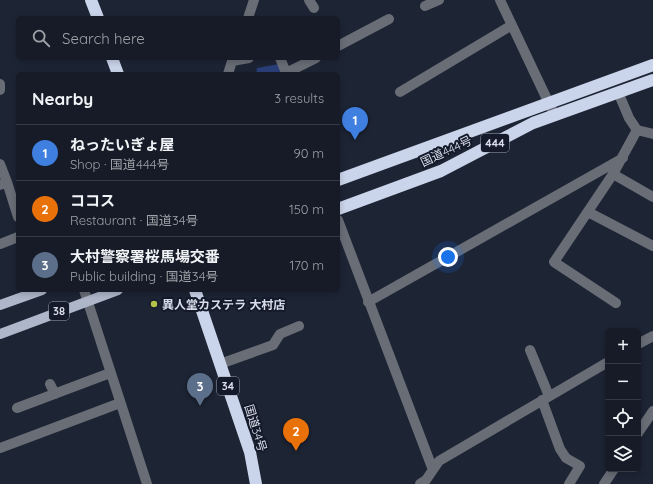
<!DOCTYPE html>
<meta charset="utf-8">
<style>
body{margin:0;font-family:Quicksand,"Noto Sans JP",sans-serif;background:#232833;color:#f1f3f6}
.controls{position:absolute;right:12px;bottom:12px;display:grid;overflow:hidden;border-radius:6px;box-shadow:0 2px 6px #0003}
.controls button{width:36px;height:36px;display:grid;place-items:center;padding:0;border:0;border-bottom:1px solid #353944;background:#161b27;color:#f1f3f6;font:20px sans-serif}
.you{position:absolute;left:448px;top:257px;width:14px;height:14px;margin:-10px;border:3px solid #fff;border-radius:50%;background:#1a73e8;box-shadow:0 0 0 6px #1a73e833}
.badge{display:grid;place-items:center;width:26px;height:26px;border-radius:50%;background:#b3c24b;color:#fff;font-size:13px;font-weight:700}
.pin{position:absolute;translate:-50% -33px;filter:drop-shadow(0 1px 2px #0008)}
.pin::after{content:'';position:absolute;top:21px;width:14px;height:12px;background:inherit;clip-path:polygon(0 0,100% 0,50% 100%)}
.list{margin:0;padding:0;list-style:none}
h2{display:flex;justify-content:space-between;align-items:center;height:52px;margin:0;padding:0 16px;font-size:17px}
h2 small{font-size:13px;font-weight:400;color:#9ea1a7}
.list li{display:grid;grid-template-columns:26px 1fr auto;gap:12px;align-items:center;box-sizing:border-box;height:56px;padding:0 16px;border-top:1px solid #353944}
.list b{display:block;font-size:15px;white-space:nowrap}
.list p{margin:0;font-size:13px;white-space:nowrap;color:#9ea1a7}
.list em{font-size:13px;font-style:normal;color:#9ea1a7}
.icon{flex:none;width:22px;height:22px;fill:none;stroke:currentColor;stroke-width:2;stroke-linecap:round;stroke-linejoin:round}
.map{position:relative;flex:none;width:653px;height:484px;overflow:hidden}
.search{position:absolute;background:#161b27;box-shadow:0 2px 6px #0003;left:16px;top:16px;width:324px;height:44px;display:flex;align-items:center;gap:10px;box-sizing:border-box;padding:0 14px;border-radius:6px;color:#9ea1a7;font-size:15px}
.panel{position:absolute;background:#161b27;box-shadow:0 2px 6px #0003;left:16px;top:72px;width:324px;height:220px;border-radius:6px}
.map>svg:first-child{display:block}
.park{fill:#2a3f79}
.lines{fill:none;stroke-linecap:round;stroke-linejoin:round}
.minor{stroke:#696d76;stroke-width:10}
.major{stroke:#aeb6c9;stroke-width:10}
.highway{stroke:#cad4ea;stroke-width:12}
.poi-dot{fill:#b3c24b;stroke:#141a2a;stroke-width:1.5}
.labels{text-anchor:middle;dominant-baseline:central;stroke-width:4;stroke-linejoin:round;paint-order:stroke}
.shield{fill:#141a2a;stroke:#9da2b0;stroke-width:1}
.shield-label{font-size:11px;font-weight:bold;fill:#d8dde9}
.street-label{font-size:12px;fill:#d8dde9;stroke:#141a2a}
.poi-label{font-size:12px;font-weight:bold;fill:#d8dde9;stroke:#141a2a;text-anchor:start}
</style>
<div class="map">
<svg width="653" height="484" viewBox="0 0 653 484">
<rect width="100%" height="100%" fill="#1d2434"/>
<path class="park" d="M280,64L283,74H256L257,68Z"/>
<g class="lines">
<path class="minor" d="M309,0L314,8
M500,0L554,114
M425,6L439,0
M248,18L254,0
M338,46L389,19
M280,58L285,70L288,72L316,58
M232,61L249,58
M228,74L233,58
M0,84V90
M400,92L512,25
M618,92L629,118L637,130L653,134
M0,164L7,182
M613,174L653,197
M0,185L7,182L18,217
M588,212L653,246
M338,220L433,470
M0,244L18,237
M84,290L147,484
M368,302L623,158
M616,303L554,262L613,174L637,130
M638,344L653,336
M530,350L549,396
M220,364L273,345L280,334L299,326
M50,384L55,394
M542,400L560,449L566,458L580,466L569,484
M17,408L110,373
M638,433L653,411
M0,448L120,403
M420,484L426,480L439,461L608,362
M604,484L614,469"/>
<path class="major" d="M0,305L42,290
M0,334L118,290"/>
<path class="highway" d="M91,0L98,18
M112,58L118,74
M338,180L653,65
M338,209L441,171L533,123L653,80
M195,290L250,452L256,484"/>
</g>
<circle class="poi-dot" cx="154" cy="304" r="4"/>
<g class="labels">
<g class="shield">
<rect x="481" y="134" width="28" height="18" rx="3"/>
<rect x="49" y="302" width="20" height="18" rx="3"/>
<rect x="217" y="377" width="22" height="18" rx="3"/>
</g>
<g class="shield-label">
<text x="495" y="143">444</text>
<text x="59" y="311">38</text>
<text x="228" y="386">34</text>
</g>
<g class="street-label">
<text transform="translate(446 151) rotate(-25)">国道444号</text>
<text transform="translate(256 428) rotate(73)">国道34号</text>
</g>
<g class="poi-label">
<text x="162" y="304">異人堂カステラ 大村店</text>
</g>
</g>
</svg>
<div class="controls">
<button>+</button>
<button>−</button>
<button><svg class="icon" aria-label="locate" viewBox="0 0 24 24"><circle cx="12" cy="12" r="6"/><path d="M12 2v4M12 18v4M2 12h4M18 12h4"/></svg></button>
<button><svg class="icon" aria-label="layers" viewBox="0 0 24 24"><path d="M12 4l9 5-9 5-9-5zM3 14l9 5 9-5"/></svg></button>
</div>
<div class="you"></div>
<div class="pin badge" style="left:355px;top:140px;background:#3f7fe0">1</div>
<div class="pin badge" style="left:296px;top:451px;background:#e8710a">2</div>
<div class="pin badge" style="left:200px;top:406px;background:#5c6f8a">3</div>
<div class="search"><svg class="icon" aria-label="search" viewBox="0 0 24 24"><circle cx="10" cy="10" r="6"/><path d="M15 15l6 6"/></svg>Search here</div>
<section class="panel">
<h2>Nearby<small>3 results</small></h2>
<ul class="list">
<li><span class="badge" style="background:#3f7fe0">1</span><div><b>ねったいぎょ屋</b><p>Shop · 国道444号</p></div><em>90 m</em></li>
<li><span class="badge" style="background:#e8710a">2</span><div><b>ココス</b><p>Restaurant · 国道34号</p></div><em>150 m</em></li>
<li><span class="badge" style="background:#5c6f8a">3</span><div><b>大村警察署桜馬場交番</b><p>Public building · 国道34号</p></div><em>170 m</em></li>
</ul>
</section>
</div>
